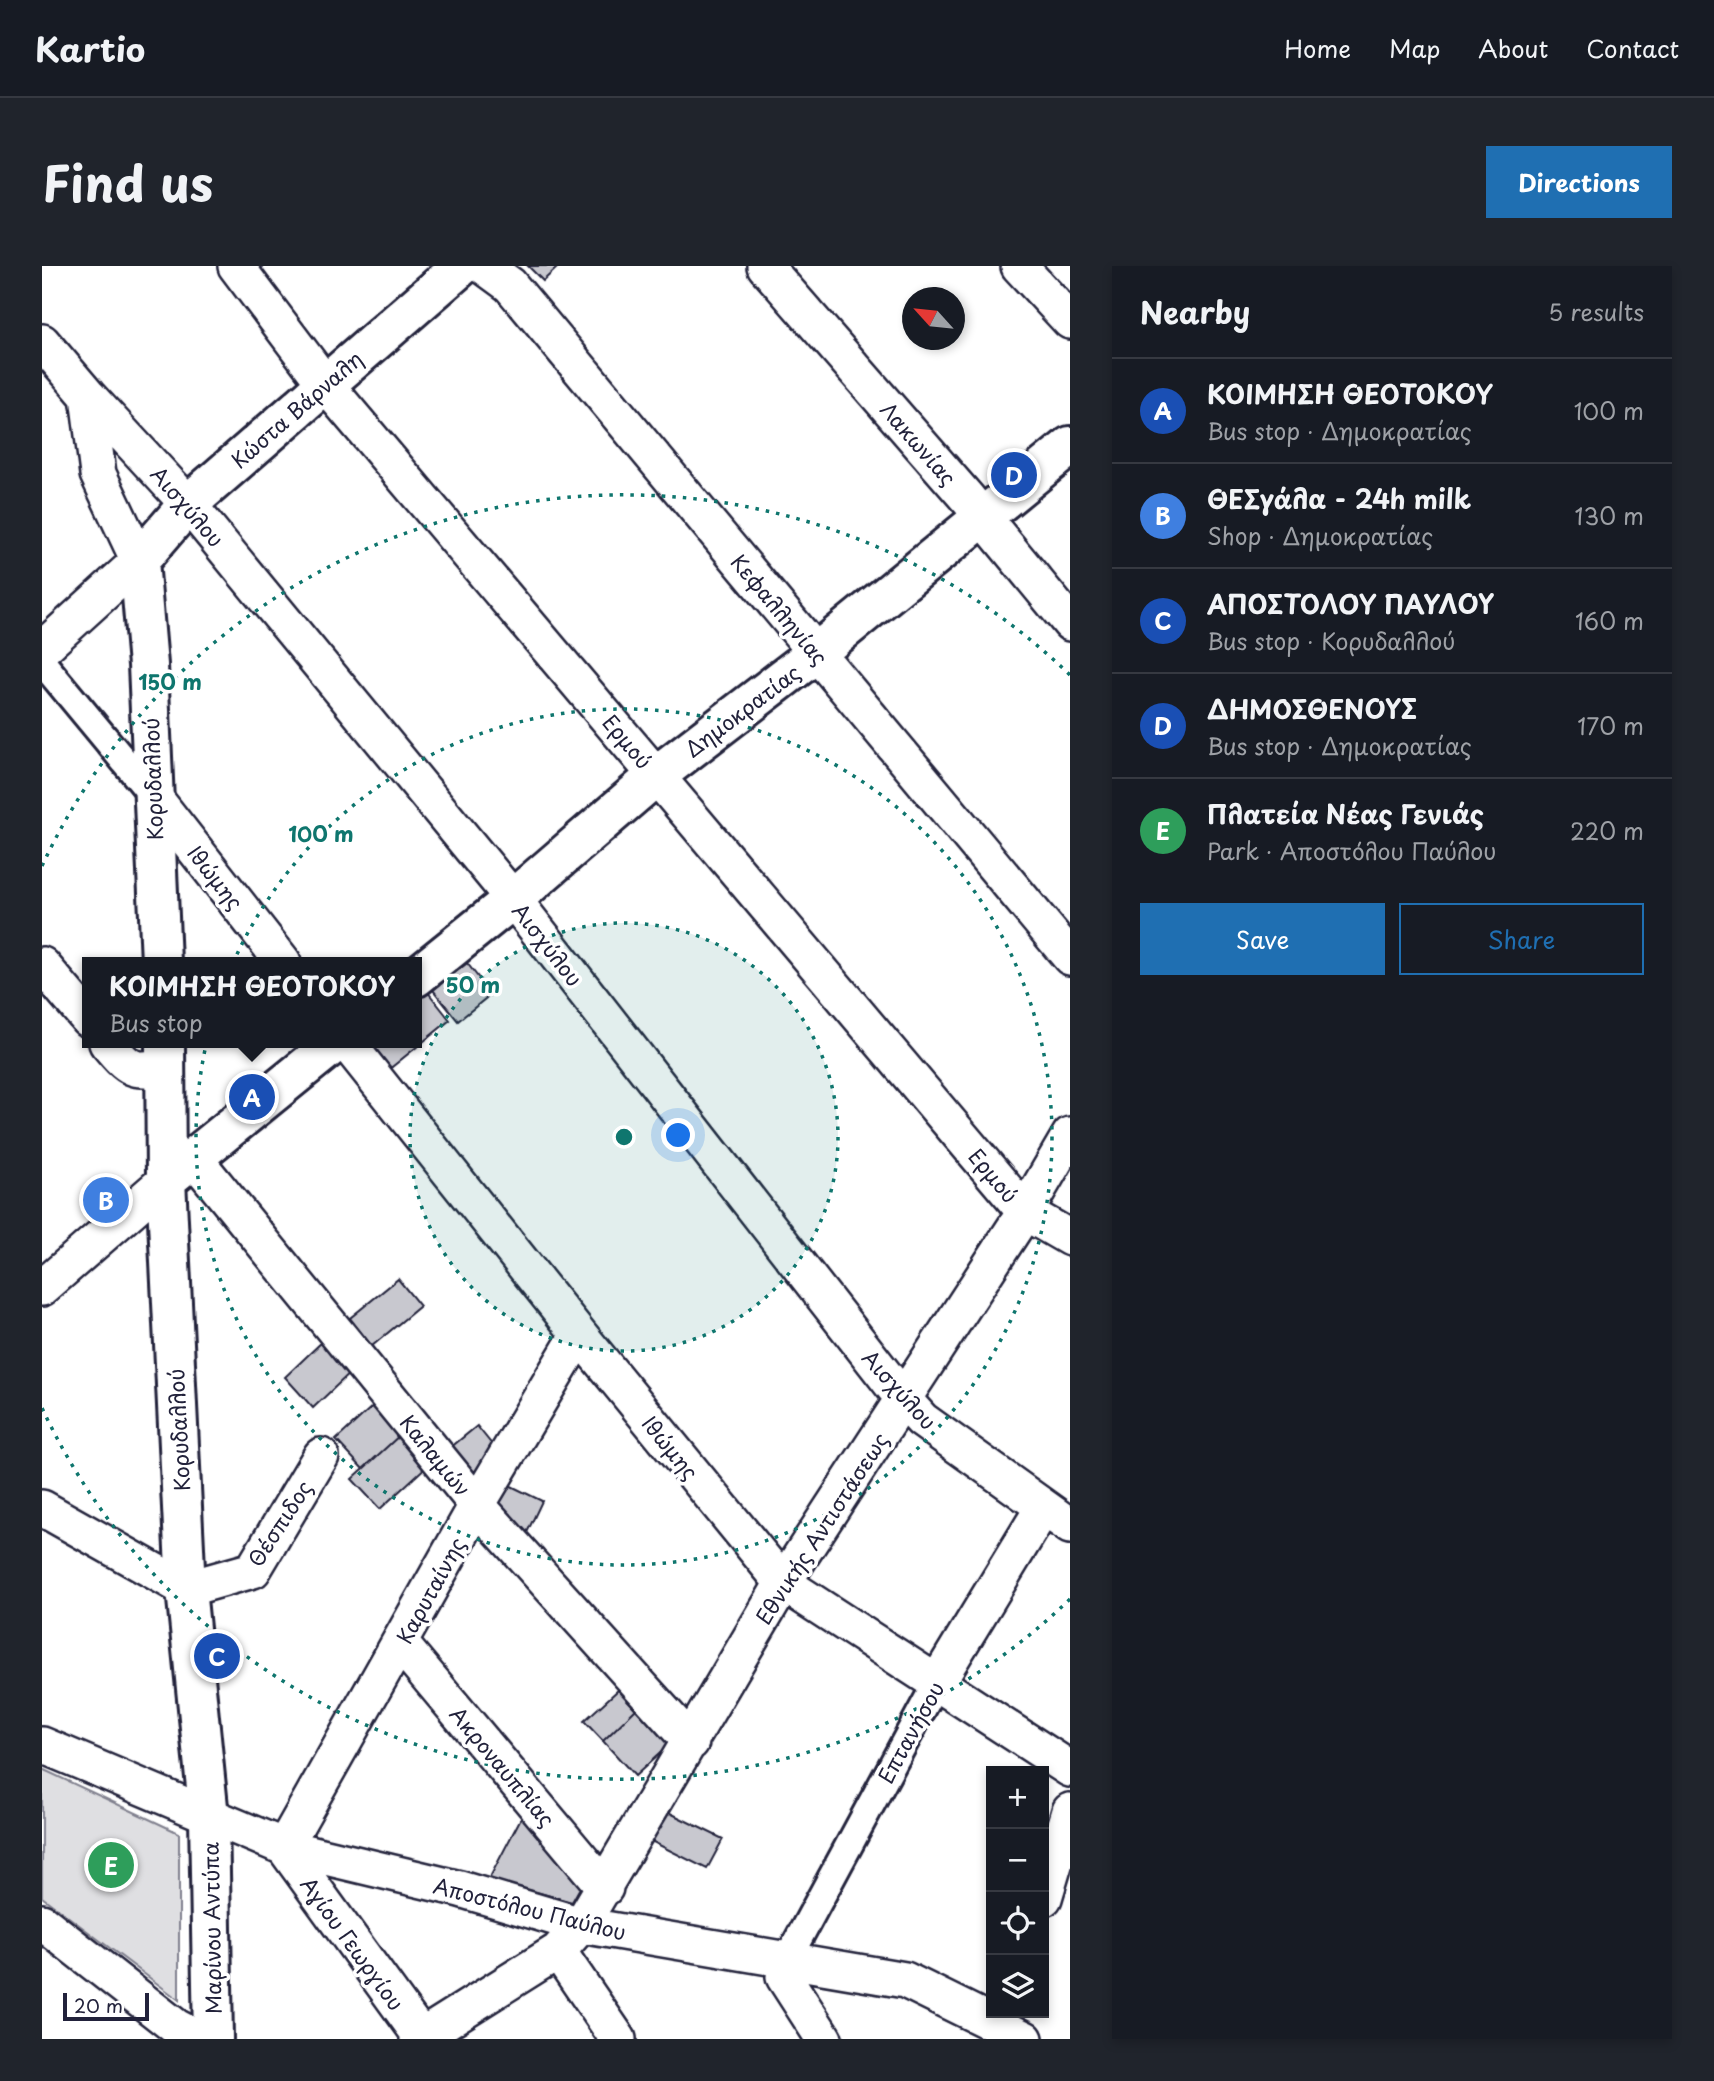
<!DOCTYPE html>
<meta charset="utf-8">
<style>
body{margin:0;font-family:"Playpen Sans",sans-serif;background:#20242c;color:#f1f3f6}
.controls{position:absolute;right:21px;bottom:21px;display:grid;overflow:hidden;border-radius:0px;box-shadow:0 4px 10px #0003}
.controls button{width:63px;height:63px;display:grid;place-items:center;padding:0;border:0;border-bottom:2px solid #363941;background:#171b24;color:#f1f3f6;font:35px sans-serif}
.compass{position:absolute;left:860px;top:21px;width:63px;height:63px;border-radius:50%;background:#171b24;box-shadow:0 4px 10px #0003;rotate:297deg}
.scale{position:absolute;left:21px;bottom:18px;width:86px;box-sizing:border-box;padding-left:7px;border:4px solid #22223b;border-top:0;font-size:19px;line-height:24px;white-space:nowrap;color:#22223b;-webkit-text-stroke:5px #fff;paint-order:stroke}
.you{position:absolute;left:637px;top:870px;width:24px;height:24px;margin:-18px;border:5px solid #fff;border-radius:50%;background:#1a73e8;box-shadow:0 0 0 10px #1a73e833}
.badge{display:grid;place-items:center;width:46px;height:46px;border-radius:50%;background:#1f6fb2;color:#fff;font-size:23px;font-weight:700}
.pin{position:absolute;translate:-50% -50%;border:4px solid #fff;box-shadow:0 2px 7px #0006}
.popup{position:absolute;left:40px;top:691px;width:340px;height:91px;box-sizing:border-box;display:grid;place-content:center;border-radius:0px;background:#171b24;filter:drop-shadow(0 2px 5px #0005);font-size:23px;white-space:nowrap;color:#9ea1a6}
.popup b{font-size:26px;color:#f1f3f6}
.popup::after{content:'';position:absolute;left:50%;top:100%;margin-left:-14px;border:14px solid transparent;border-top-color:#171b24}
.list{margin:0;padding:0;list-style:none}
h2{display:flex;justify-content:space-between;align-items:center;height:91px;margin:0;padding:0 28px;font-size:30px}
h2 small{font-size:23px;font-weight:400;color:#9ea1a6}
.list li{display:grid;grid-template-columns:46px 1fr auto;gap:21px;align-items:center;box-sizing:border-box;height:105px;padding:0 28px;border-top:2px solid #363941}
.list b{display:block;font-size:26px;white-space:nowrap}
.list p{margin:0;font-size:23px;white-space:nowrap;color:#9ea1a6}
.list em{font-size:23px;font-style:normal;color:#9ea1a6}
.actions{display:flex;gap:14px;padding:21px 28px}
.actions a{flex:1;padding:16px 0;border:2px solid #1f6fb2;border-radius:0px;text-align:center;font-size:24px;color:#1f6fb2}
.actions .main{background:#1f6fb2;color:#fff}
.icon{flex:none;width:38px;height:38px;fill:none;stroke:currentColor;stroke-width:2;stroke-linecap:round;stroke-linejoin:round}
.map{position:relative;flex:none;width:1028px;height:1773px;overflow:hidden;border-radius:0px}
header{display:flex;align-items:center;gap:42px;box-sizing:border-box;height:98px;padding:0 35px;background:#171b24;border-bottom:2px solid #363941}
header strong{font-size:33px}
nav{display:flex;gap:38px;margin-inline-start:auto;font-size:24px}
.intro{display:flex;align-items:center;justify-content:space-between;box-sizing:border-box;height:168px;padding:0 42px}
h1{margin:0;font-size:49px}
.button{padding:18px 32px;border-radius:0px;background:#1f6fb2;color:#fff;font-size:24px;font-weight:700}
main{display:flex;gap:42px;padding:0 42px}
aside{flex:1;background:#171b24;border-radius:0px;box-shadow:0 4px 10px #0003}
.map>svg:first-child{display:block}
.green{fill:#dfdfe2;stroke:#80808e;stroke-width:2}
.building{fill:#c8c8cf;stroke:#22223b;stroke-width:2}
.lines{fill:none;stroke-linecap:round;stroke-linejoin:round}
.pedestrian-casing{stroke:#22223b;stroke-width:32}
.minor-casing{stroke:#22223b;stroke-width:40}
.tertiary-casing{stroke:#22223b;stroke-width:44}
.pedestrian{stroke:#fff;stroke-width:26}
.minor{stroke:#fff;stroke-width:35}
.tertiary{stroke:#fff;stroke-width:38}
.ring{fill:none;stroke:#0f766e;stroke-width:3.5;stroke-dasharray:3.5 7}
.labels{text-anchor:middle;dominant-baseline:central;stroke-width:7;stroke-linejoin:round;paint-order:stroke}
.street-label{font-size:21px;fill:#22223b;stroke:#fff}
.centre{fill:#0f766e;stroke:#fff;stroke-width:3.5}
.ring-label{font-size:21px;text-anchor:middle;font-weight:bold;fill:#0f766e;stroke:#fff;stroke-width:7;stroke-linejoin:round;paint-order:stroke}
</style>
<header>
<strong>Kartio</strong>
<nav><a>Home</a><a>Map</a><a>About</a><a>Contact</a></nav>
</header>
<div class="intro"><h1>Find us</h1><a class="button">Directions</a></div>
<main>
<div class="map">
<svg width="1028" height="1773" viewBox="0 0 1028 1773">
<rect width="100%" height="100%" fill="#fff"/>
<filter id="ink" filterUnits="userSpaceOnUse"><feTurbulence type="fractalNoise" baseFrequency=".0143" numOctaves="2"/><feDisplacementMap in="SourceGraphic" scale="14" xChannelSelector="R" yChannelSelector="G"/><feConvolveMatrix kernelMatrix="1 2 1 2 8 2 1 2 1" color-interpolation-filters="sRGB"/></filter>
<g filter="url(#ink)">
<path class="green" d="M0,1503L137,1567V1734L0,1631Z"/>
<path class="building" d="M486,0H517L501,15Z
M425,697L449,728L416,755L391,724Z
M385,725L408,754L340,809L321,777H374V733Z
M356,1013L378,1040L330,1080L308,1052Z
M282,1074L311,1104L271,1142L243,1111Z
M332,1139L359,1168L321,1203L294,1174Z
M435,1160L455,1185L438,1220L408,1182Z
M359,1168L387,1198L338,1243L310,1213Z
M461,1216L500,1235L482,1273L451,1238Z
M576,1424L594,1443L561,1475L542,1455Z
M594,1443L627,1479L593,1510L561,1475Z
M624,1545L681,1573L665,1603L609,1575Z
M480,1550L540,1618L530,1636L447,1613Z"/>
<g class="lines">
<defs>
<path id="pedestrian" d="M0,396L111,530
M745,1694L894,1418"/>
<path id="minor" d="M194,0L283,118L983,946L1028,972
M442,0L468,19L1028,691
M723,0L926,233L1028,357
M977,0L1028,55
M0,76L46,130L146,238L471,633L862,1134L880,1154L1028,1260
M0,383L97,295L56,208L46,130
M111,530L241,696
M0,699L46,753
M65,777C87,803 91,808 124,799
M305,777L537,1068L741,1317L1028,1503
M152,892L435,1239L649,1476
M0,1022L124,914
M0,1242L144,1323L211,1304L279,1190
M358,1377L563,1622
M894,1418L1001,1242
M0,1479L242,1581L418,1623L539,1659L863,1714L983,1773
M1002,1632L1028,1545
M0,1656L134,1761L157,1773
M516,1685L576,1773
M745,1694L742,1711L782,1773
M376,1773L516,1685L539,1659L741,1317L983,946L1028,869
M381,1773L242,1581L435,1239L537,1068"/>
<path id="tertiary" d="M119,696L106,399L97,295L146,238L420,0
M374,711L471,633L615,509L774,387L1028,180
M123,777L124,914L144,1323L167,1551L171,1773
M124,914L293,777"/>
</defs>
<use href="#pedestrian" class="pedestrian-casing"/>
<use href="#minor" class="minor-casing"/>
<use href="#tertiary" class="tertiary-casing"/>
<use href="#pedestrian" class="pedestrian"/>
<use href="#minor" class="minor"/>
<use href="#tertiary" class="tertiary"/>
</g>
</g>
<circle cx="582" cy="871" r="214" fill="#0f766e" fill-opacity=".12"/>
<g class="ring">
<circle cx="582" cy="871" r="214"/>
<circle cx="582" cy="871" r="428"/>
<path d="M1028 1333A642 642 0 0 1 0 1142M0 600A642 642 0 0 1 1028 409"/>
</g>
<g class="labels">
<g class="street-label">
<text transform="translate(254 143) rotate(-41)">Κώστα Βάρναλη</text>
<text transform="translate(877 177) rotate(49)">Λακωνίας</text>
<text transform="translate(146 240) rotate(49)">Αισχύλου</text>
<text transform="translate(738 343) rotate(50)">Κεφαλληνίας</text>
<text transform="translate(700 444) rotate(-37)">Δημοκρατίας</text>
<text transform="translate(586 475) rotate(50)">Ερμού</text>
<text transform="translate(110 513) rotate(-92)">Κορυδαλλού</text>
<text transform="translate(174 611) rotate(52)">Ιθώμης</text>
<text transform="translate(506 678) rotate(52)">Αισχύλου</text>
<text transform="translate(952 909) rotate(50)">Ερμού</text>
<text transform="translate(858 1123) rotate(48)">Αισχύλου</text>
<text transform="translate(136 1164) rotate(-93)">Κορυδαλλού</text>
<text transform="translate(629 1181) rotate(51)">Ιθώμης</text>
<text transform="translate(394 1189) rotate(51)">Καλαμών</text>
<text transform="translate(237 1257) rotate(-57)">Θέσπιδος</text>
<text transform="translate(779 1262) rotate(-57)">Εθνικής Αντιστάσεως</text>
<text transform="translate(388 1324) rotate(-61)">Καρυταίνης</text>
<text transform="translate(868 1466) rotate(-61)">Επτανήσου</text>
<text transform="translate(461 1500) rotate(50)">Ακροναυπλίας</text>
<text transform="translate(488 1642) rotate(14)">Αποστόλου Παύλου</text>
<text transform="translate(169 1662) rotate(-91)">Μαρίνου Αντύπα</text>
<text transform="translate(311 1677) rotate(54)">Αγίου Γεωργίου</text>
</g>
</g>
<circle cx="582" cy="871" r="10" class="centre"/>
<g class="ring-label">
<text x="128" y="424">150 m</text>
<text x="279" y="576">100 m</text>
<text x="431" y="727">50 m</text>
</g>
</svg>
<div class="controls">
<button>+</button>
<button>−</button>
<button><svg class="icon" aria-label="locate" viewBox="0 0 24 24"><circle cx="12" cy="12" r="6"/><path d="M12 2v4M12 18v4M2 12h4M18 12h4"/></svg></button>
<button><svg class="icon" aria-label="layers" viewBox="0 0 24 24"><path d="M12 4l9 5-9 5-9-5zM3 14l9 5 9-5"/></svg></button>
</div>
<svg class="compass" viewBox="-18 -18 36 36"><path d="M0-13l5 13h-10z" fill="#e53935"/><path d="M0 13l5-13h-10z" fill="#9ea1a6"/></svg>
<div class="scale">20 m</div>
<div class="you"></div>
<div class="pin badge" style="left:210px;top:831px;background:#1a4fb4">A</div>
<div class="popup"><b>ΚΟΙΜΗΣΗ ΘΕΟΤΟΚΟΥ</b>Bus stop</div>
<div class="pin badge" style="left:64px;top:934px;background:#3f7fe0">B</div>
<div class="pin badge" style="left:175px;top:1390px;background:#1a4fb4">C</div>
<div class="pin badge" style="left:972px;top:209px;background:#1a4fb4">D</div>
<div class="pin badge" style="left:69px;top:1599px;background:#2e9e5b">E</div>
</div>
<aside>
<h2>Nearby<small>5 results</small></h2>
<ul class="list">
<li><span class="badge" style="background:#1a4fb4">A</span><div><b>ΚΟΙΜΗΣΗ ΘΕΟΤΟΚΟΥ</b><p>Bus stop · Δημοκρατίας</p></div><em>100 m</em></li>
<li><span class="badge" style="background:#3f7fe0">B</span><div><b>ΘΕΣγάλα - 24h milk</b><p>Shop · Δημοκρατίας</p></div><em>130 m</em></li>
<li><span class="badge" style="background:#1a4fb4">C</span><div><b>ΑΠΟΣΤΟΛΟΥ ΠΑΥΛΟΥ</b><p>Bus stop · Κορυδαλλού</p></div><em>160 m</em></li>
<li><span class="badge" style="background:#1a4fb4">D</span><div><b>ΔΗΜΟΣΘΕΝΟΥΣ</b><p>Bus stop · Δημοκρατίας</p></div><em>170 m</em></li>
<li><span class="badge" style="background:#2e9e5b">E</span><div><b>Πλατεία Νέας Γενιάς</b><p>Park · Αποστόλου Παύλου</p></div><em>220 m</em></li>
</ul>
<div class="actions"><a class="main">Save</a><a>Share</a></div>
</aside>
</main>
